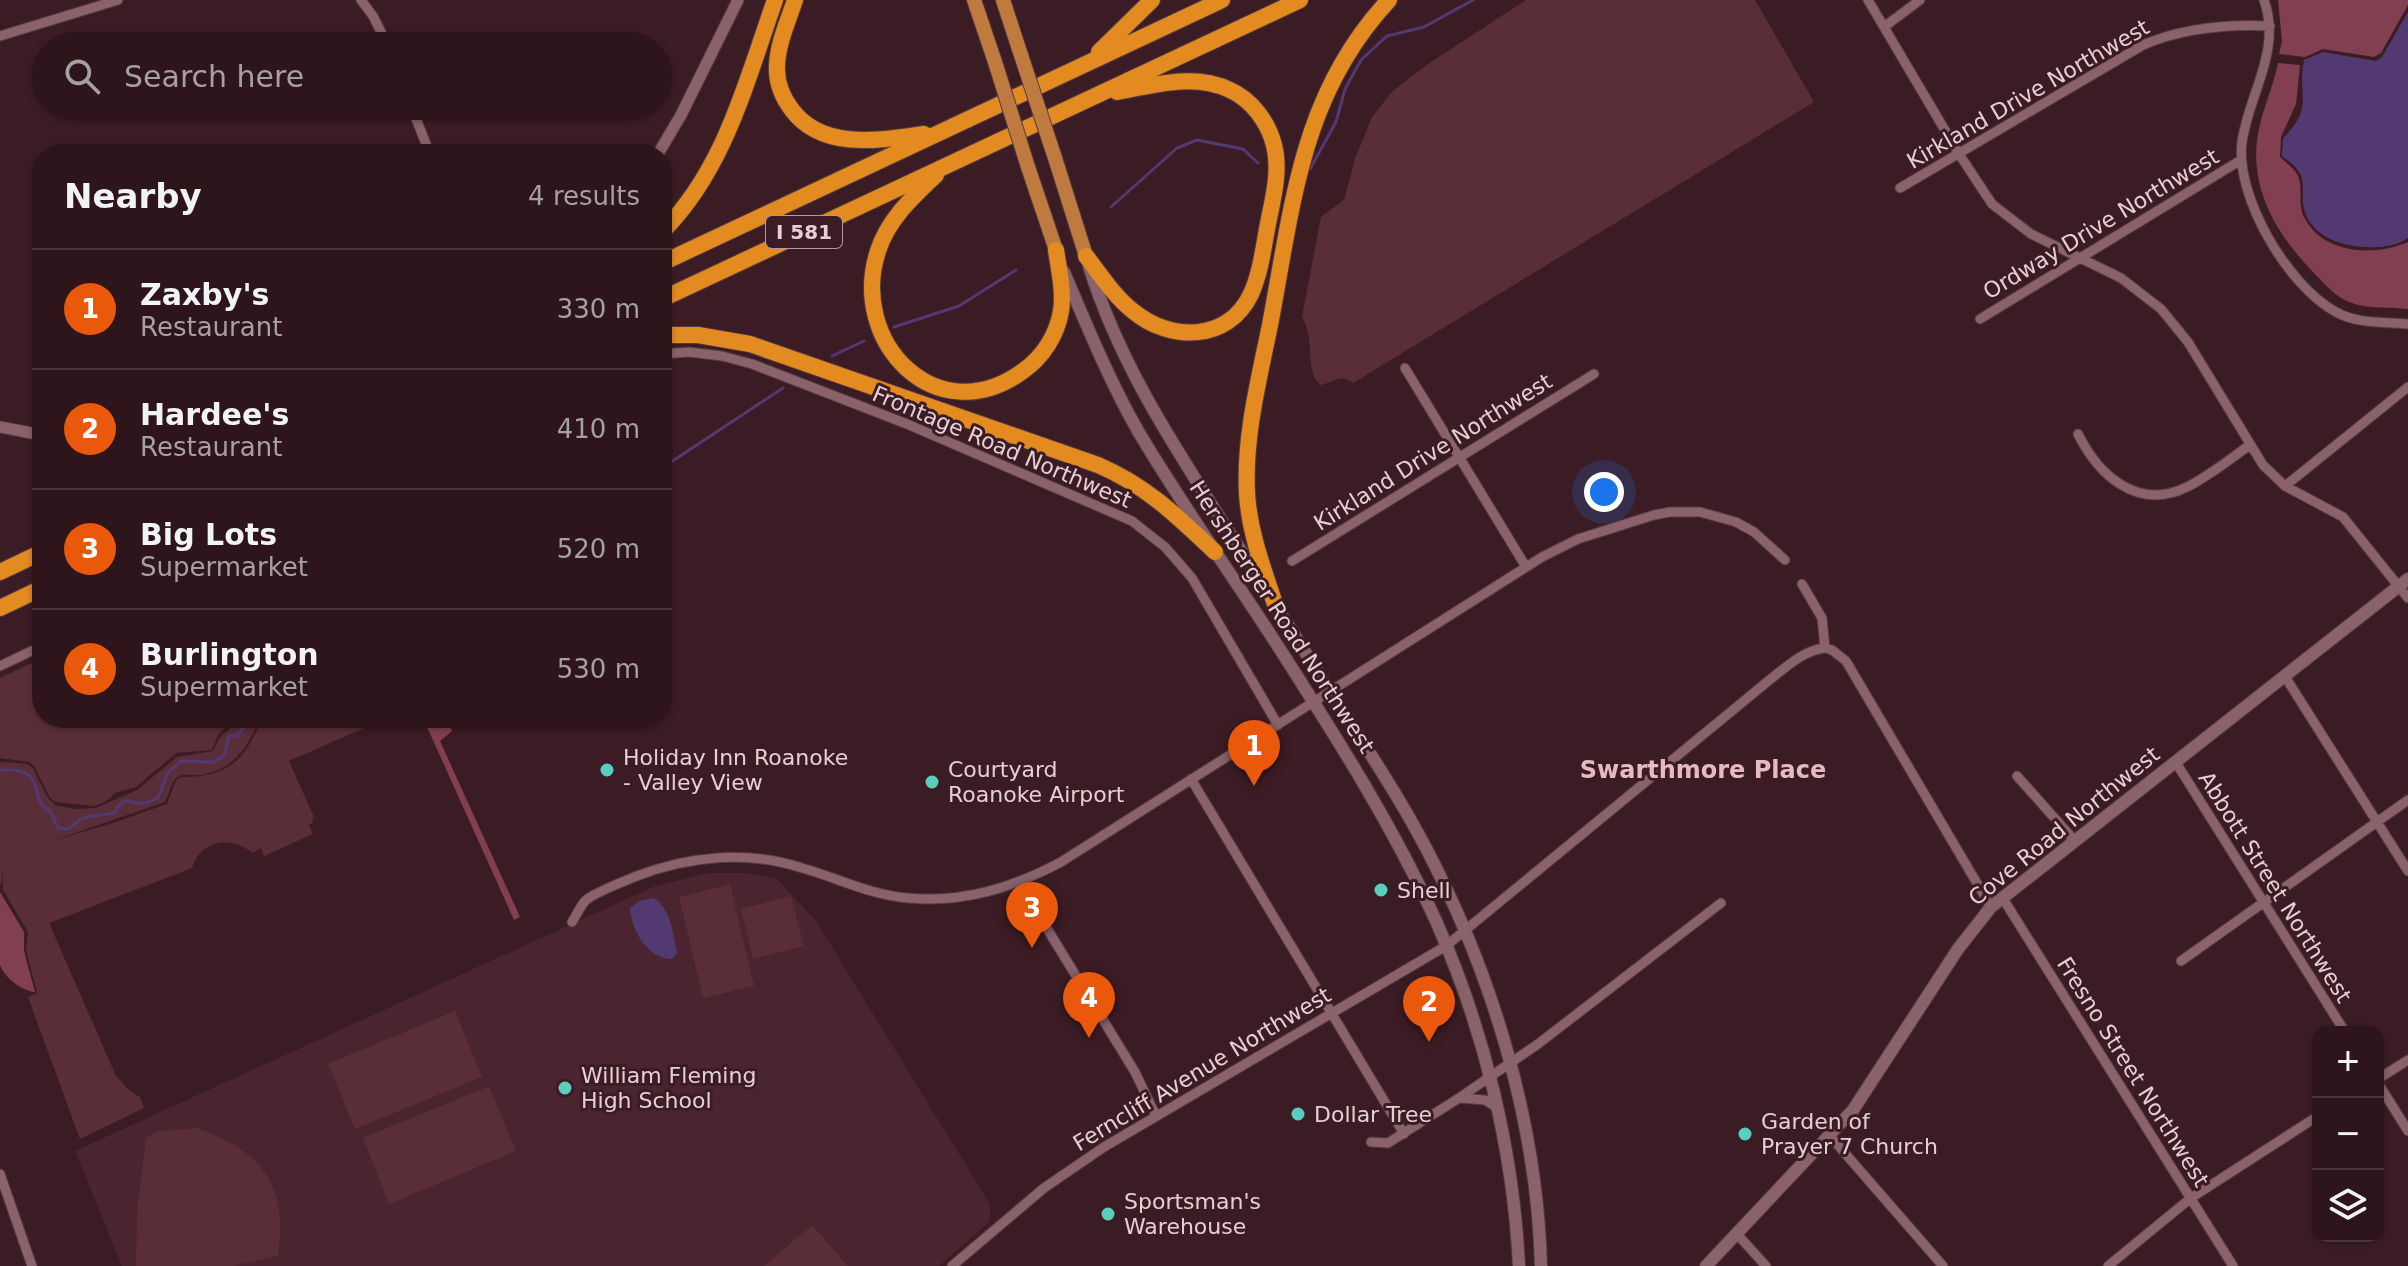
<!DOCTYPE html>
<meta charset="utf-8">
<style>
body{margin:0;font-family:"DejaVu Sans",sans-serif;background:#392228;color:#f1f3f6}
.controls{position:absolute;right:24px;bottom:24px;display:grid;overflow:hidden;border-radius:16px;box-shadow:0 2px 6px #0004}
.controls button{width:72px;height:72px;display:grid;place-items:center;padding:0;border:0;border-bottom:2px solid #48343a;background:#2d151b;color:#f1f3f6;font:40px sans-serif}
.you{position:absolute;left:1604px;top:492px;width:28px;height:28px;margin:-20px;border:6px solid #fff;border-radius:50%;background:#1a73e8;box-shadow:0 0 0 12px #1a73e833}
.badge{display:grid;place-items:center;width:52px;height:52px;border-radius:50%;background:#ea580c;color:#fff;font-size:26px;font-weight:700}
.pin{position:absolute;translate:-50% -66px;filter:drop-shadow(0 2px 4px #0008)}
.pin::after{content:'';position:absolute;top:42px;width:28px;height:24px;background:inherit;clip-path:polygon(0 0,100% 0,50% 100%)}
.list{margin:0;padding:0;list-style:none}
h2{display:flex;justify-content:space-between;align-items:center;height:104px;margin:0;padding:0 32px;font-size:34px}
h2 small{font-size:26px;font-weight:400;color:#a79fa3}
.list li{display:grid;grid-template-columns:52px 1fr auto;gap:24px;align-items:center;box-sizing:border-box;height:120px;padding:0 32px;border-top:2px solid #48343a}
.list b{display:block;font-size:30px;white-space:nowrap}
.list p{margin:0;font-size:26px;white-space:nowrap;color:#a79fa3}
.list em{font-size:26px;font-style:normal;color:#a79fa3}
.icon{flex:none;width:44px;height:44px;fill:none;stroke:currentColor;stroke-width:2;stroke-linecap:round;stroke-linejoin:round}
.map{position:relative;flex:none;width:2408px;height:1266px;overflow:hidden}
.search{position:absolute;background:#2d151b;box-shadow:0 2px 6px #0004;left:32px;top:32px;width:640px;height:88px;display:flex;align-items:center;gap:20px;box-sizing:border-box;padding:0 28px;border-radius:44px;color:#a79fa3;font-size:30px}
.panel{position:absolute;background:#2d151b;box-shadow:0 2px 6px #0004;left:32px;top:144px;width:640px;height:584px;border-radius:32px}
.map>svg:first-child{display:block}
.built{fill:#4a242e}
.green{fill:#5a2e39}
.forest{fill:#833f52}
.water{fill:#533971}
.lines{fill:none;stroke-linecap:round;stroke-linejoin:round}
.stream{stroke:#533971;stroke-width:3}
.minor-casing{stroke:#543a41;stroke-width:11}
.tertiary-casing{stroke:#543a41;stroke-width:13}
.secondary-casing{stroke:#543a41;stroke-width:14}
.primary-casing{stroke:#543a41;stroke-width:16}
.motorway-casing{stroke:#543a41;stroke-width:18}
.minor{stroke:#89626b;stroke-width:9}
.tertiary{stroke:#89626b;stroke-width:11}
.secondary{stroke:#89626b;stroke-width:12}
.primary{stroke:#bf7b3f;stroke-width:14}
.motorway{stroke:#e38b21;stroke-width:16}
.primary-bridge-casing{stroke:#543a41;stroke-width:16;stroke-linecap:butt}
.primary-bridge{stroke:#bf7b3f;stroke-width:14}
.poi-dot{fill:#58cebf;stroke:#3c1c24;stroke-width:3}
.labels{text-anchor:middle;dominant-baseline:central;stroke-width:6;stroke-linejoin:round;paint-order:stroke}
.shield{fill:#3c1c24;stroke:#b3999f;stroke-width:2}
.shield-label{font-size:20px;font-weight:bold;fill:#e6cfd4}
.street-label{font-size:22px;fill:#e6cfd4;stroke:#3c1c24}
.poi-label{font-size:22px;fill:#e6cfd4;stroke:#3c1c24;text-anchor:start}
.neighbourhood-label{font-size:24px;font-weight:bold;fill:#e5bac3;stroke:#3c1c24}
</style>
<div class="map">
<svg width="2408" height="1266" viewBox="0 0 2408 1266">
<rect width="100%" height="100%" fill="#3c1c24"/>
<path class="built" d="M707,873H747L777,879L816,921L990,1204V1221L939,1266H122L75,1151L653,887Z"/>
<path class="green" d="M1526,0H1755L1814,102L1353,383C1342,373 1333,382 1321,385C1304,373 1316,339 1302,317L1321,217L1344,200L1355,159L1372,117L1392,92L1425,66Z
M42,658V718L233,719L218,735L212,750L176,753L136,787L115,793L105,802L94,806L55,802L49,796L35,767L29,762L0,758V678Z
M235,718H260C248,747 233,771 199,775C190,776 182,772 175,779C170,785 169,795 165,802L52,841L113,823L167,804L176,780L181,777C228,777 245,761 262,718H387L289,761L314,817L312,819L313,822L309,825L313,834L264,856L261,848L253,853C231,836 201,839 192,868L49,923L116,1076L131,1092L140,1097L144,1108L80,1139L28,997L37,993L26,950L28,932L3,890V871L1,886L0,884V762L27,764L33,768L47,797L55,805L74,809L96,808L137,790L177,757L213,751L220,737L233,726Z
M730,884L754,986L703,998L679,897Z
M791,896L804,946L753,959L741,909Z
M455,1011L482,1077L355,1129L328,1064Z
M489,1086L516,1151L389,1204L363,1138Z
M197,1128C263,1152 288,1185 278,1256L232,1266H136L137,1210L146,1138L159,1131Z
M812,1225L848,1266H764Z"/>
<path class="forest" d="M2278,0H2408V5L2381,53L2374,57L2323,49L2305,57L2279,54L2282,41Z
M2278,63L2300,65L2296,104L2281,137L2280,157C2286,163 2294,168 2297,174C2304,187 2297,204 2304,217C2322,254 2374,257 2408,242V309C2391,307 2369,309 2352,303C2336,298 2325,284 2314,273C2279,237 2251,193 2257,141C2260,114 2273,89 2278,63Z
M423,718H446L452,731L440,741L520,917L514,920Z
M0,892L24,932V951L35,992C22,991 4,977 0,965C0,955 0,906 0,892Z"/>
<path class="water" d="M2408,12V238C2397,246 2379,248 2366,247C2339,246 2308,235 2303,204C2302,196 2304,187 2302,179C2300,169 2290,162 2282,156L2283,138C2315,107 2297,96 2304,60L2323,52L2376,61L2382,57Z
M654,898C671,909 673,934 677,953L672,959C647,959 631,929 630,908L639,901Z"/>
<g class="lines">
<path class="stream" d="M1310,169L1336,122L1345,89L1361,60L1387,36L1424,27L1473,0
M1111,207L1177,148L1197,140L1243,149L1258,163
M894,327L959,306L1016,270
M832,356L864,341
M662,468L783,388
M0,770C52,767 26,801 50,811L58,828L69,829C87,811 93,818 115,813C125,792 128,805 144,803C146,803 157,798 158,798L167,774L181,761L213,762L224,756L229,736H237L245,726L246,718"/>
<defs>
<path id="minor" d="M361,0L373,16L388,46
M1868,0L1959,154L1992,204L2031,234L2121,278L2161,309L2188,342L2263,465L2285,486L2343,517L2408,598
M2264,0C2282,51 2249,93 2242,142C2235,197 2288,286 2336,312C2357,324 2385,322 2408,324
M1884,27L1920,0
M0,36L118,0
M411,106L430,154
M1900,188L2143,45C2183,28 2227,24 2270,26
M1980,319L2241,160
M662,354L689,352L722,356L752,364L907,424L1132,521L1165,547L1192,578L1278,725
M1405,368L1526,567
M2078,434C2099,476 2138,511 2187,487C2209,476 2230,459 2250,445
M2285,486L2408,387
M1292,561L1594,374
M1802,584L1822,618L1825,648
M1825,648L1832,650L1846,661L1991,907
M0,666L42,646
M2284,675L2408,871
M2175,761L2345,1032
M2017,776L2074,840
M1191,779L1404,1134
M1019,883L1135,1072L1156,1116
M2002,897L2233,1266
M572,922C576,916 580,907 585,901C593,893 623,882 634,877C688,856 747,850 802,868C838,878 870,895 908,898C964,903 1012,888 1061,862L1542,557L1578,539L1654,515L1670,512H1700L1736,522L1754,532L1785,560
M2181,961L2408,800
M2378,1079L2408,1060
M2378,1083L2408,1131
M1459,1098L1485,1100L1496,1107
M1830,1136L1943,1266
M1371,1142L1388,1143L1459,1098L1538,1044L1721,903
M0,1174L32,1266
M1737,1234L1766,1266
M952,1266L1044,1188L1104,1147L1446,946L1767,682C1784,669 1803,650 1825,648
M2108,1266L2191,1198L2318,1116"/>
<path id="tertiary" d="M658,154L681,115L738,0
M0,427L42,435"/>
<path id="secondary" d="M1089,266C1120,367 1180,455 1236,543C1271,597 1305,652 1339,706C1370,753 1401,800 1427,850C1493,976 1537,1123 1541,1266
M1064,272C1087,326 1109,380 1138,431C1183,507 1235,579 1283,654C1338,740 1394,828 1436,921C1484,1029 1513,1148 1519,1266
M1706,1266L1853,1110L1958,949L1991,907L2408,579"/>
<path id="primary" d="M974,0L995,62
M1003,0L1018,46
M1055,158L1086,256
M1028,167L1056,250"/>
<path id="motorway" d="M795,0C788,21 778,43 777,65C776,82 782,97 792,110C823,151 880,140 924,134
M1099,52L1152,0
M936,175C913,197 888,219 878,251C848,342 937,434 1023,371C1043,357 1057,335 1061,311C1064,292 1059,270 1056,250
M662,232C725,169 746,82 775,0
M1086,256C1100,274 1114,296 1133,311C1170,342 1228,342 1251,294C1260,274 1263,251 1267,229C1272,202 1281,172 1274,145C1268,122 1252,100 1230,90C1194,73 1154,85 1117,92
M662,263L1222,0
M662,299L1300,0
M662,335H698L750,344L1098,465C1147,486 1177,516 1215,552
M0,572L42,552
M1275,604C1263,568 1249,531 1247,493C1244,437 1259,379 1270,325C1293,204 1301,94 1389,0
M0,608L42,588"/>
</defs>
<use href="#minor" class="minor-casing"/>
<use href="#tertiary" class="tertiary-casing"/>
<use href="#secondary" class="secondary-casing"/>
<use href="#primary" class="primary-casing"/>
<use href="#motorway" class="motorway-casing"/>
<use href="#minor" class="minor"/>
<use href="#tertiary" class="tertiary"/>
<use href="#secondary" class="secondary"/>
<use href="#primary" class="primary"/>
<use href="#motorway" class="motorway"/>
<defs>
<path id="primary-bridge" d="M1018,46L1055,158
M995,62L1028,167"/>
</defs>
<use href="#primary-bridge" class="primary-bridge-casing"/>
<use href="#primary-bridge" class="primary-bridge"/>
</g>
<g class="poi-dot">
<circle cx="607" cy="770" r="8"/>
<circle cx="932" cy="782" r="8"/>
<circle cx="1381" cy="890" r="8"/>
<circle cx="565" cy="1088" r="8"/>
<circle cx="1298" cy="1114" r="8"/>
<circle cx="1745" cy="1134" r="8"/>
<circle cx="1108" cy="1214" r="8"/>
</g>
<g class="labels">
<rect class="shield" x="766" y="216" width="76" height="32" rx="6"/>
<g class="shield-label">
<text x="804" y="232">I 581</text>
</g>
<g class="street-label">
<text transform="translate(2028 94) rotate(-30)">Kirkland Drive Northwest</text>
<text transform="translate(2101 224) rotate(-31)">Ordway Drive Northwest</text>
<text transform="translate(1002 447) rotate(23)">Frontage Road Northwest</text>
<text transform="translate(1433 452) rotate(-32)">Kirkland Drive Northwest</text>
<text transform="translate(1282 617) rotate(57)">Hershberger Road Northwest</text>
<text transform="translate(2064 826) rotate(-39)">Cove Road Northwest</text>
<text transform="translate(2275 887) rotate(58)">Abbott Street Northwest</text>
<text transform="translate(1202 1069) rotate(-31)">Ferncliff Avenue Northwest</text>
<text transform="translate(2133 1072) rotate(58)">Fresno Street Northwest</text>
</g>
<g class="poi-label">
<text x="623" y="757">Holiday Inn Roanoke<tspan x="623" dy="25">- Valley View</tspan></text>
<text x="948" y="769">Courtyard<tspan x="948" dy="25">Roanoke Airport</tspan></text>
<text x="1397" y="890">Shell</text>
<text x="581" y="1075">William Fleming<tspan x="581" dy="25">High School</tspan></text>
<text x="1314" y="1114">Dollar Tree</text>
<text x="1761" y="1121">Garden of<tspan x="1761" dy="25">Prayer 7 Church</tspan></text>
<text x="1124" y="1201">Sportsman's<tspan x="1124" dy="25">Warehouse</tspan></text>
</g>
<g class="neighbourhood-label">
<text x="1703" y="770">Swarthmore Place</text>
</g>
</g>
</svg>
<div class="controls">
<button>+</button>
<button>−</button>
<button><svg class="icon" aria-label="layers" viewBox="0 0 24 24"><path d="M12 4l9 5-9 5-9-5zM3 14l9 5 9-5"/></svg></button>
</div>
<div class="you"></div>
<div class="pin badge" style="left:1254px;top:786px">1</div>
<div class="pin badge" style="left:1429px;top:1042px">2</div>
<div class="pin badge" style="left:1032px;top:948px">3</div>
<div class="pin badge" style="left:1089px;top:1038px">4</div>
<div class="search"><svg class="icon" aria-label="search" viewBox="0 0 24 24"><circle cx="10" cy="10" r="6"/><path d="M15 15l6 6"/></svg>Search here</div>
<section class="panel">
<h2>Nearby<small>4 results</small></h2>
<ul class="list">
<li><span class="badge">1</span><div><b>Zaxby's</b><p>Restaurant</p></div><em>330 m</em></li>
<li><span class="badge">2</span><div><b>Hardee's</b><p>Restaurant</p></div><em>410 m</em></li>
<li><span class="badge">3</span><div><b>Big Lots</b><p>Supermarket</p></div><em>520 m</em></li>
<li><span class="badge">4</span><div><b>Burlington</b><p>Supermarket</p></div><em>530 m</em></li>
</ul>
</section>
</div>
